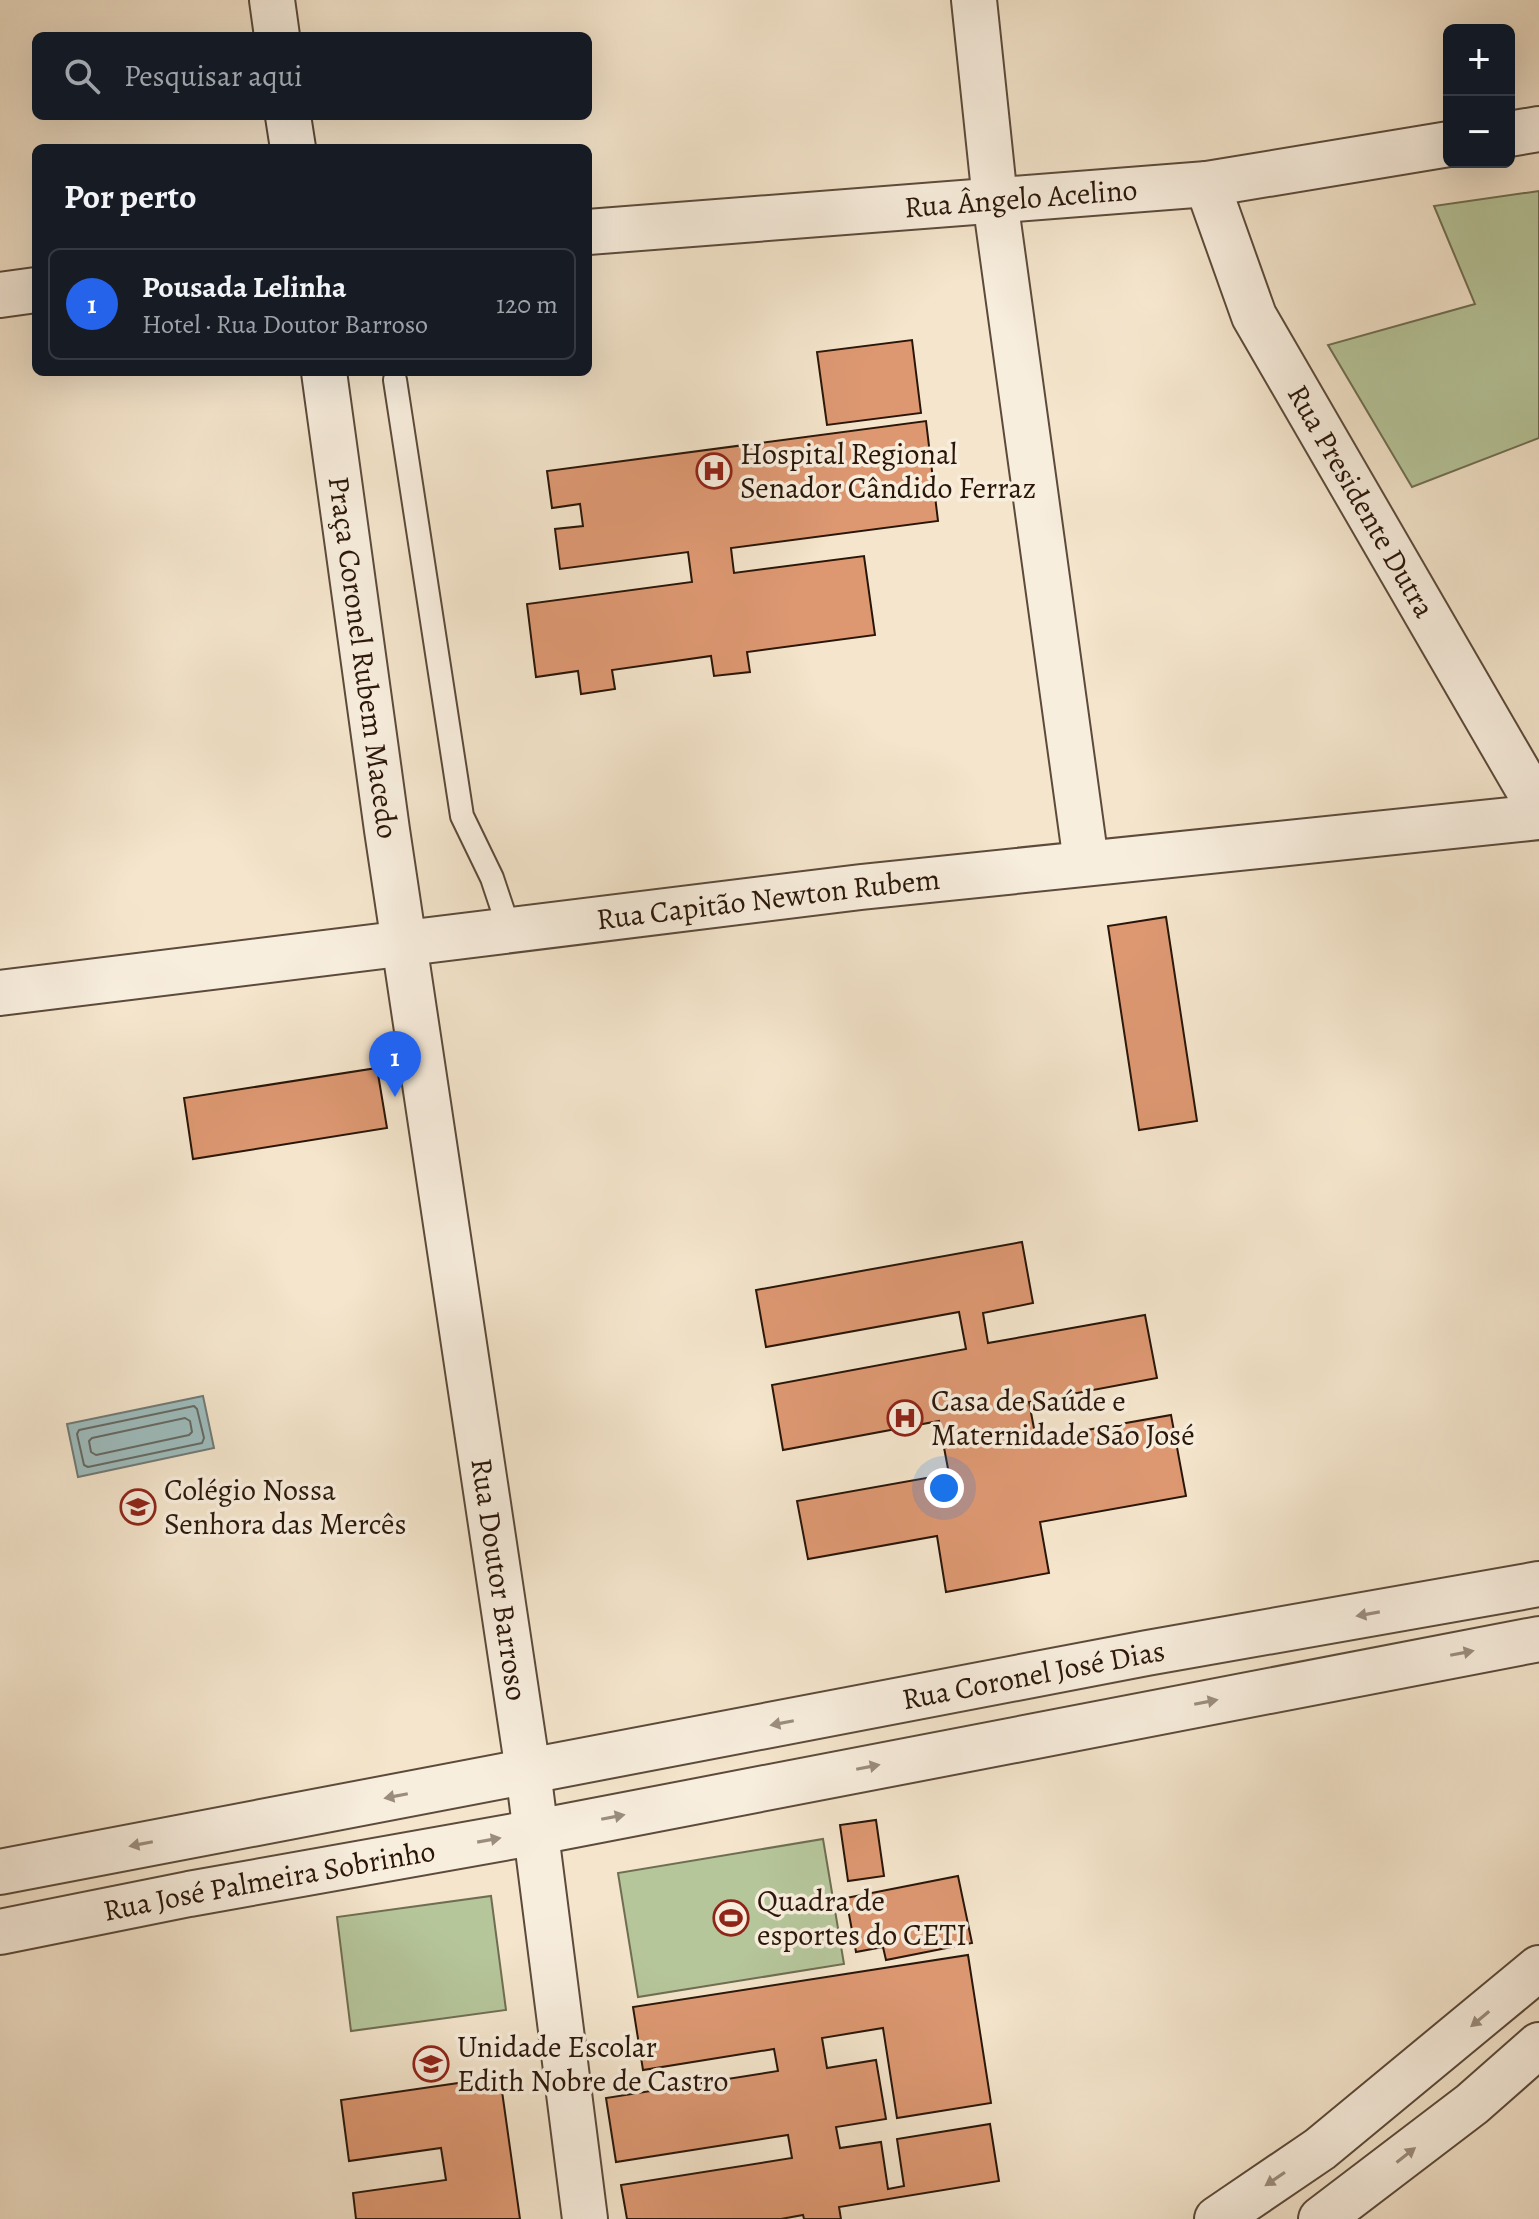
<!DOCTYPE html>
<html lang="pt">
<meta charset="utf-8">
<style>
body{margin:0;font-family:Alegreya,serif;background:#242831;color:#f1f3f6}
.controls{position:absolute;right:24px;top:24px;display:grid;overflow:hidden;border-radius:12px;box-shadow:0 8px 32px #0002}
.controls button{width:72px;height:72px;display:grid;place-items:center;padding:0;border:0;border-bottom:2px solid #363941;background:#171b24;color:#f1f3f6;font:40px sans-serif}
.you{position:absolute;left:944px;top:1488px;width:28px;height:28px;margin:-20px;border:6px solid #fff;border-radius:50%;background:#1a73e8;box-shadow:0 0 0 12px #1a73e833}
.badge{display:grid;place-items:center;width:52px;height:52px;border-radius:50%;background:#2563eb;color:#fff;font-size:26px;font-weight:700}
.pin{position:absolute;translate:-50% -66px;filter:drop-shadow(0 2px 4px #0008)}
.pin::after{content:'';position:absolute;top:42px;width:28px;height:24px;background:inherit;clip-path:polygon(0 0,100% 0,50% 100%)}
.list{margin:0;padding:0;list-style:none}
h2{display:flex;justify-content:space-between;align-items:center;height:104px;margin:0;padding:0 32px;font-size:34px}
h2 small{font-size:26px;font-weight:400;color:#9ea1a6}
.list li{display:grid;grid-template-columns:52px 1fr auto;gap:24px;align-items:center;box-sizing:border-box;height:112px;margin:0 16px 16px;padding:0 16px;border:2px solid #363941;border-radius:12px}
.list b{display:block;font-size:30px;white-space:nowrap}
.list p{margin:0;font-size:26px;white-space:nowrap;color:#9ea1a6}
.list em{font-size:26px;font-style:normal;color:#9ea1a6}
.icon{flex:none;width:44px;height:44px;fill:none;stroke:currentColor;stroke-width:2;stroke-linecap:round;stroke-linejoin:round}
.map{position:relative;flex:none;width:1539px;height:2219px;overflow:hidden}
.search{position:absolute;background:#171b24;box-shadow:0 8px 32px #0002;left:32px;top:32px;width:560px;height:88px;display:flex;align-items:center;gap:20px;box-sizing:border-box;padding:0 28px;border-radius:12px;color:#9ea1a6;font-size:30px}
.panel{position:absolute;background:#171b24;box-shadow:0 8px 32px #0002;left:32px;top:144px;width:560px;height:232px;border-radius:12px}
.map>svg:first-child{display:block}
.green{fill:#b6c69b;stroke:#706e52;stroke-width:2}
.water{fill:#9ebdbf;stroke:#707a76;stroke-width:2}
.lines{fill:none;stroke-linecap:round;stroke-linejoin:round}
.shore{stroke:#646a64;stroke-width:2}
.building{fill:#dd9872;stroke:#2a1609;stroke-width:2}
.service-casing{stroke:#5c4a3a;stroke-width:26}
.minor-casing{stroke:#5c4a3a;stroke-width:48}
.service{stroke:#f8eede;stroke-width:22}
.minor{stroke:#f8eede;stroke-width:44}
.oneway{fill:#9b8d7e}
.labels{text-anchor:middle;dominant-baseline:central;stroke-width:7;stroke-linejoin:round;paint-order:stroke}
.street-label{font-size:30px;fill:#2a1609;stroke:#f8eede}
.poi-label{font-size:30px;fill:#2a1609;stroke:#f8eede;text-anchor:start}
</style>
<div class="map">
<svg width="1539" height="2219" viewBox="0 0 1539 2219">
<rect width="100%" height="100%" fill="#f4e5cc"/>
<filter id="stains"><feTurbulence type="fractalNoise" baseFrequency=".0025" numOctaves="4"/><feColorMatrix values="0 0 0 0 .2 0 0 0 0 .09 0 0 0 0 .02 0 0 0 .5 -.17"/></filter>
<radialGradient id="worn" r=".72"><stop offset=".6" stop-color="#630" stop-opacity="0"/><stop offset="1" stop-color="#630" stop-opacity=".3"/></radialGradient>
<path class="green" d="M1539,191V438L1412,487L1328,345L1475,304L1434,206Z
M823,1839L844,1964L638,1997L618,1873Z
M491,1896L506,2010L351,2031L337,1917Z"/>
<path class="water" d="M203,1396L214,1448L78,1477L67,1424Z"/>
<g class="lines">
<path class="shore" d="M194,1406L197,1409L204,1438L202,1443L88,1467L84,1465L77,1434L79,1430Z
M185,1418L190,1421L192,1432L189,1435L96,1455L91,1452L89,1441L92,1438Z"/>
</g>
<path class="building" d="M912,340L921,413L827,425L817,352Z
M926,421L938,521L731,548L734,573L864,556L875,635L747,652L750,672L714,676L711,656L612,670L615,689L581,694L578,671L536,677L527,604L692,582L688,552L560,569L555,529L583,526L580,504L552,508L547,471Z
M1166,917L1197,1121L1139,1130L1108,926Z
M377,1068L387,1128L193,1159L184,1098Z
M1022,1242L1033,1303L983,1313L988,1343L1145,1315L1157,1378L1029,1402L1036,1439L1171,1415L1186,1496L1040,1522L1049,1573L946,1592L937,1536L808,1559L797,1501L949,1474L939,1421L783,1450L772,1385L966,1349L959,1312L766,1347L756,1290Z
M876,1820L884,1876L848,1881L840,1825Z
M958,1876L972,1943L886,1960L883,1947L856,1952L846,1898Z
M968,1955L991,2103L897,2118L883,2028L822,2038L827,2068L876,2060L886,2119L836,2127L840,2148L881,2142L888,2189L904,2186L897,2139L990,2124L999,2181L839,2207L841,2219H804L803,2215L781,2219H627L621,2185L792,2158L788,2135L616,2162L606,2098L778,2071L774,2049L643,2070L633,2007Z
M500,2077L520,2219H356L353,2193L446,2180L441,2148L349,2161L341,2100Z"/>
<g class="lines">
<defs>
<path id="service" d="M395,380L462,816L492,878L509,929"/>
<g id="minor">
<path d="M272,0L277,36"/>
<path d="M974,0L995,200L1086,862"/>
<path d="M288,116L293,148"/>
<path d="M1509,134L1539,129"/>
<path id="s1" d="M1207,184L1254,316L1539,808"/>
<path id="s2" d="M588,232L1207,184L1449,144"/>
<path d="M0,295L36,290"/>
<path id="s3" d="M324,372L387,830L528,1771L585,2219"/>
<path id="s4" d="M0,993L861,887L1539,817"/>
<path id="s5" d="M0,1872L1147,1653L1539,1584"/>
<path id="s6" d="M0,1932L189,1894L537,1832L1539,1639"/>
<path d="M1217,2219L1320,2149L1539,1968"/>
<path d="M1321,2219L1472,2104L1539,2045"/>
</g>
</defs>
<use href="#service" class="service-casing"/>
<use href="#minor" class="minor-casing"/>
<use href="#service" class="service"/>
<use href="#minor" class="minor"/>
</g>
<defs><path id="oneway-solid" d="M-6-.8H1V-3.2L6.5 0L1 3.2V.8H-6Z" transform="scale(2)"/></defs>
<g class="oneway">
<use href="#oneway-solid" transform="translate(1368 1614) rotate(170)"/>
<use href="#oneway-solid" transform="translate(1462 1653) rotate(-11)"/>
<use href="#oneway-solid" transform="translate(1206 1702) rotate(-11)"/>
<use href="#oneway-solid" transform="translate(782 1723) rotate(169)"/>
<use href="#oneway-solid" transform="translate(868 1767) rotate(-11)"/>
<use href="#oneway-solid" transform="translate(396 1796) rotate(169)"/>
<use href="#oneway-solid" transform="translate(613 1817) rotate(-11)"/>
<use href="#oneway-solid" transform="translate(489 1840) rotate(-10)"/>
<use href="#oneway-solid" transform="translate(141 1844) rotate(169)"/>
<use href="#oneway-solid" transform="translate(1480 2019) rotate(140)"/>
<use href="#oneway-solid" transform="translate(1406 2155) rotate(-38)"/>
<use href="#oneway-solid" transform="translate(1275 2179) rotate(146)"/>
</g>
<defs>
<symbol id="hospital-ring" viewBox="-11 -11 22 22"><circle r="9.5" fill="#f8eede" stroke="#8f2418" stroke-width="1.5"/><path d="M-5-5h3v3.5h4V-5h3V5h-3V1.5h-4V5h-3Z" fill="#8f2418"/></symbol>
<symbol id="school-ring" viewBox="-11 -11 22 22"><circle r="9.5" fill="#f8eede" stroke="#8f2418" stroke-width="1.5"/><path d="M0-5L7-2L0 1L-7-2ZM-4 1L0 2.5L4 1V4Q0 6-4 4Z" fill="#8f2418"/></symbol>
<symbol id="stadium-ring" viewBox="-11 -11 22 22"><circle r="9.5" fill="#f8eede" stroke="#8f2418" stroke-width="1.5"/><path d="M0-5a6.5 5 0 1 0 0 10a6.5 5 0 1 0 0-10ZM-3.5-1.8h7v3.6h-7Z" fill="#8f2418"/></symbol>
</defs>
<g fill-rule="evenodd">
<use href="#hospital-ring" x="694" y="451" width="40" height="40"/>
<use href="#hospital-ring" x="885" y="1398" width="40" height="40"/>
<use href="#school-ring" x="118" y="1487" width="40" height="40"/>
<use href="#stadium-ring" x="711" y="1898" width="40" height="40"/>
<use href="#school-ring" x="411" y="2044" width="40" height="40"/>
</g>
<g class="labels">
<g class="street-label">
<text stroke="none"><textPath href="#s2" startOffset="434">Rua Ângelo Acelino</textPath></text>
<text stroke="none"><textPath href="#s1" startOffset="354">Rua Presidente Dutra</textPath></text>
<text stroke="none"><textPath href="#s3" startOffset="288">Praça Coronel Rubem Macedo</textPath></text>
<text stroke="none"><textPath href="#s4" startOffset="774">Rua Capitão Newton Rubem</textPath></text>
<text stroke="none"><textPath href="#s3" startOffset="1220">Rua Doutor Barroso</textPath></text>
<text stroke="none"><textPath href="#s5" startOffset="1052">Rua Coronel José Dias</textPath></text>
<text stroke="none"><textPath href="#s6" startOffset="274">Rua José Palmeira Sobrinho</textPath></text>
</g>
<g class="poi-label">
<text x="740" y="454">Hospital Regional<tspan x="740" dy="34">Senador Cândido Ferraz</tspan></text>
<text x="931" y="1401">Casa de Saúde e<tspan x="931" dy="34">Maternidade São José</tspan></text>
<text x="164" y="1490">Colégio Nossa<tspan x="164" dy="34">Senhora das Mercês</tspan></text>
<text x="757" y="1901">Quadra de<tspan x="757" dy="34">esportes do CETI</tspan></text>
<text x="457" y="2047">Unidade Escolar<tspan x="457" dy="34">Edith Nobre de Castro</tspan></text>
</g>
</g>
<rect width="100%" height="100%" filter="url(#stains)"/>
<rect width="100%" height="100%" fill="url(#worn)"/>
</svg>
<div class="controls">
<button>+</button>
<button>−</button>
</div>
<div class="you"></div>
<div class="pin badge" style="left:395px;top:1097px">1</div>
<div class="search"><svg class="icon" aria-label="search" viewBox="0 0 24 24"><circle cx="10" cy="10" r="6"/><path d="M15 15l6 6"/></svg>Pesquisar aqui</div>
<section class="panel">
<h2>Por perto<small></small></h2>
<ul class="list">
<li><span class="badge">1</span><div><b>Pousada Lelinha</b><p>Hotel · Rua Doutor Barroso</p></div><em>120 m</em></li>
</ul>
</section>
</div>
